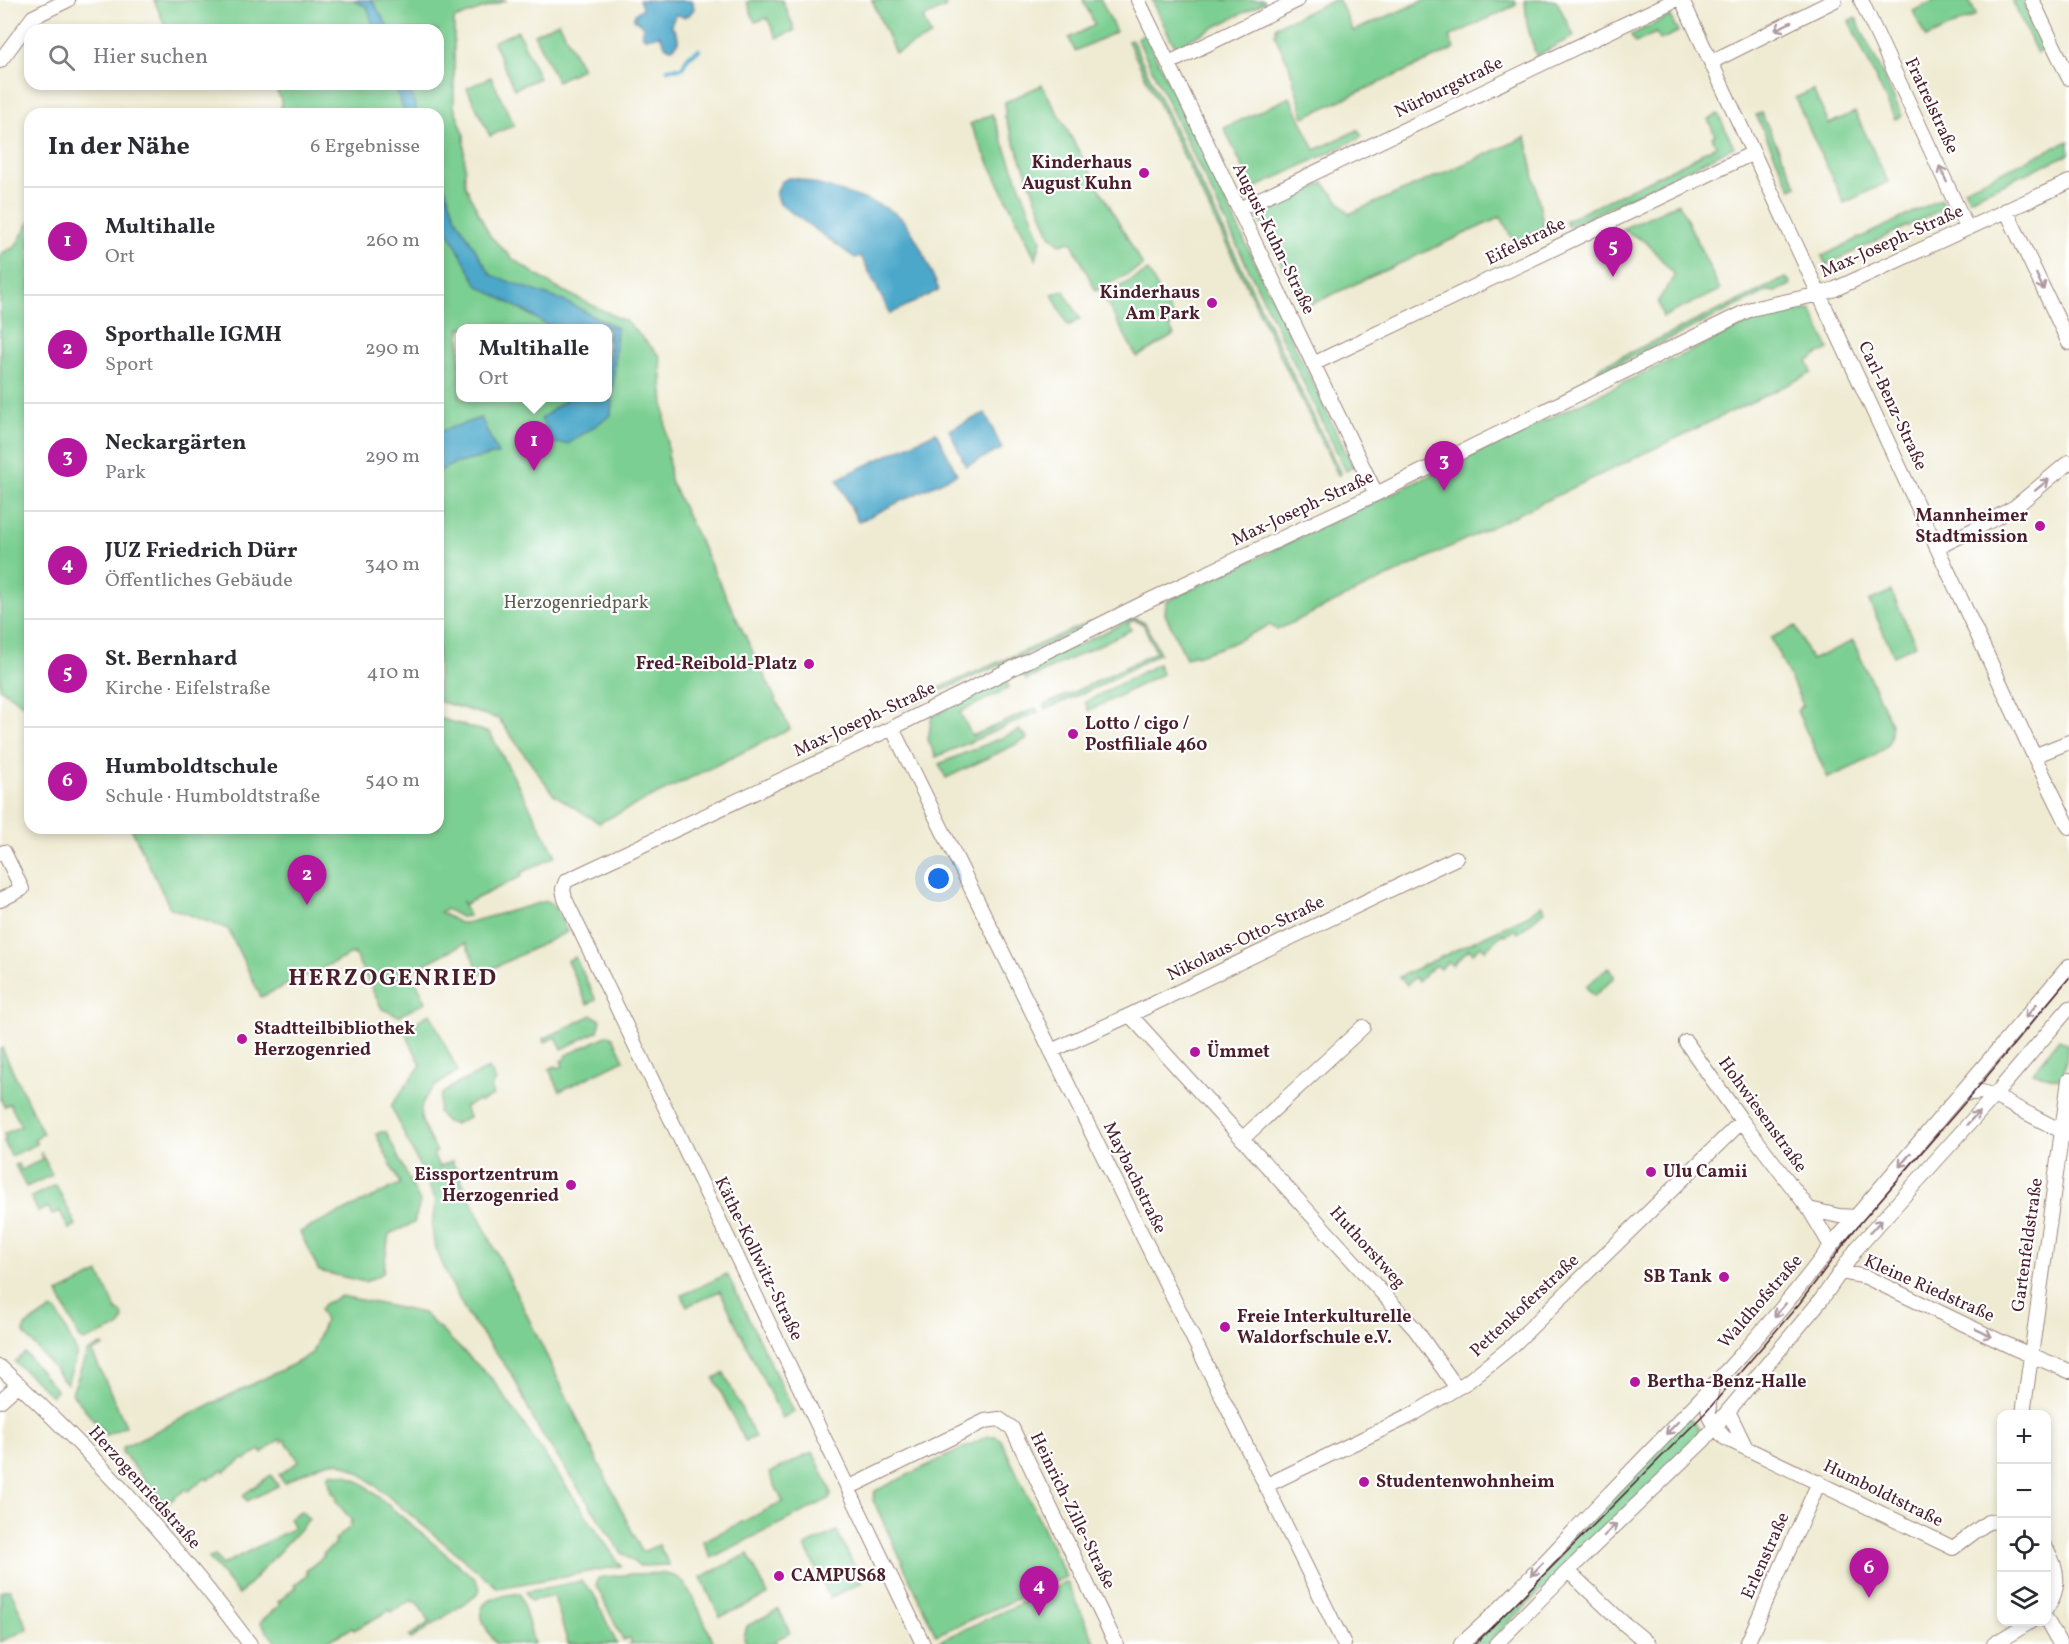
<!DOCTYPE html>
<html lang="de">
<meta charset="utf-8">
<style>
body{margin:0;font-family:Vollkorn,serif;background:#f2f2f3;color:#2b2b33}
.controls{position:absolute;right:18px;bottom:18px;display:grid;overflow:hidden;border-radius:12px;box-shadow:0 3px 9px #0003}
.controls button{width:54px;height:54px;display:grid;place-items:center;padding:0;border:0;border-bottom:2px solid #e1e1e2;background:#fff;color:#2b2b33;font:30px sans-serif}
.you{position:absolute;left:939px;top:879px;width:21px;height:21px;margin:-15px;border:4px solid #fff;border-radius:50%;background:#1a73e8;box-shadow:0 0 0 9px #1a73e833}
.badge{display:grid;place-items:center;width:39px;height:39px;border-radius:50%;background:#b5179e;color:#fff;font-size:20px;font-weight:700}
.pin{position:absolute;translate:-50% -50px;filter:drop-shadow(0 2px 3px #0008)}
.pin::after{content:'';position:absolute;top:32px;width:21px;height:18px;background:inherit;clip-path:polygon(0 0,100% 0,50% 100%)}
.popup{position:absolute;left:456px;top:324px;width:156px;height:78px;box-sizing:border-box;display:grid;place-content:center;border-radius:12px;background:#fff;filter:drop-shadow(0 2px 4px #0005);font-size:20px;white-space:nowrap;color:#7c7c81}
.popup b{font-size:22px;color:#2b2b33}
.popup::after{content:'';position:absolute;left:50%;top:100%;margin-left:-12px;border:12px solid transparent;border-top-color:#fff}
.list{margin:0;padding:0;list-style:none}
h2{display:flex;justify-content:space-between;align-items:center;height:78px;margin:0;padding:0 24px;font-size:26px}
h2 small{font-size:20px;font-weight:400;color:#7c7c81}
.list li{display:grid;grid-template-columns:39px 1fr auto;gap:18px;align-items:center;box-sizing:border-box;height:108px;padding:0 24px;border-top:2px solid #e1e1e2}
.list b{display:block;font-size:22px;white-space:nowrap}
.list p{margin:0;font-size:20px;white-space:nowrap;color:#7c7c81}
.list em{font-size:20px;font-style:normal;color:#7c7c81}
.icon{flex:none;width:33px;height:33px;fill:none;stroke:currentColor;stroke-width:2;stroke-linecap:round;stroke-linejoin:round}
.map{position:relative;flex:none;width:2069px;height:1644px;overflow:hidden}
.search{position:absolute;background:#fff;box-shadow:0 3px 9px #0003;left:24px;top:24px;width:420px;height:66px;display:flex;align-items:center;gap:15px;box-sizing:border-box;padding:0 21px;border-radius:18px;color:#7c7c81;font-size:22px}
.panel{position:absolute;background:#fff;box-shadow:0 3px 9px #0003;left:24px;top:108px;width:420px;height:726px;border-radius:18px}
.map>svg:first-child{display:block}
.green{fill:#7ccf92;stroke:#63775e;stroke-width:1.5;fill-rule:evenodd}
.water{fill:#4ca8ca;stroke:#4b647a;stroke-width:1.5}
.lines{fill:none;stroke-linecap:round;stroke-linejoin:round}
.stream{stroke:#4ca8ca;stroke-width:4.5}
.minor-casing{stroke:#9c857f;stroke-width:16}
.minor{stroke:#fff;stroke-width:14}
.tram{stroke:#4a1f2b;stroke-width:1.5}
.oneway{stroke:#ae9aa0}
.poi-dot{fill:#b5179e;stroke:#fff;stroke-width:2}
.labels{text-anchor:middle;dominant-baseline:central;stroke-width:4.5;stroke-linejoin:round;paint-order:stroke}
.street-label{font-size:18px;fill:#4a1f2b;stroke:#fff}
.poi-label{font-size:18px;font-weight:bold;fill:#4a1f2b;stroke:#fff;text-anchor:start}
.park-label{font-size:18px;fill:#5c5d4f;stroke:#fff}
.district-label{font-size:24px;font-weight:bold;letter-spacing:1.5px;fill:#4a1f2b;stroke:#fff}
</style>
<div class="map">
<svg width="2069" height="1644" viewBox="0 0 2069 1644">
<rect width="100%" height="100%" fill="#fff"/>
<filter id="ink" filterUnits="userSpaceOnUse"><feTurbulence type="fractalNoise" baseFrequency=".0167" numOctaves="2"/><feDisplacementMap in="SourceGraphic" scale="12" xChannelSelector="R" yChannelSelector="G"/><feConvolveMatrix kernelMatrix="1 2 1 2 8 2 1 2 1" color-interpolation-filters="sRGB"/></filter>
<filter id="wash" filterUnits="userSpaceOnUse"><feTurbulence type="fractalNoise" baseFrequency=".008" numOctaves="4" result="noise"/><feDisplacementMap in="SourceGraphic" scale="24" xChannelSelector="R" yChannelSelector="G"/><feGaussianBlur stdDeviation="1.35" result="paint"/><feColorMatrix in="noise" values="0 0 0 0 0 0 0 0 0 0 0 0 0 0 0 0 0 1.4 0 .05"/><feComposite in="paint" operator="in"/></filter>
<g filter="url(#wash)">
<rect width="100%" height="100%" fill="#efebd3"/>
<path class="green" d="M154,0H507L454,19V107L464,134L465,185L490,236L513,259L555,287L627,322L660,356L670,480L790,729L599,823L553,794L499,719L438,701V114H278L281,112V100L273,84H438V30H167ZM460,328H608V398H460Z
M752,0H782L795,30L777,38L767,18L755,22L747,2Z
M872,0H942L946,7L923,18L931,36L895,53Z
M1083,0H1101L1116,32L1075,51L1069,38L1095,25Z
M1152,0H1264L1265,2L1175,47Z
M1334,0H1339L1353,31L1425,0H1515L1516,5L1449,37L1454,49L1304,117L1289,65L1275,36L1276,26Z
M1525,0H1556L1574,36L1536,56L1527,24Z
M1935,0H1969L1976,15L1926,38L1913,11Z
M2012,0H2022L2045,49L2037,53Z
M1670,16L1678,32L1660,40L1656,33L1635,43L1631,35Z
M1856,18L1902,116L1895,119L1849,21Z
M559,22L582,69L557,81L534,34Z
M518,31L539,78L514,89L493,42Z
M1145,34L1353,467L1346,471L1137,38Z
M1132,40L1341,474L1338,475L1128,41Z
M491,77L514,125L490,136L467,88Z
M1042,85L1143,266L1096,291L1071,241L1060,244L1050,235L1005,117V102Z
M1813,90L1829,124L1855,112L1888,182L1844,203L1795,98Z
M1290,97L1315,150L1358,130L1362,137L1253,189L1224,128Z
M1761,113L1797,186L1791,189L1756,115Z
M992,114L1041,240L1036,259L970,124Z
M1718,114L1734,147L1568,227L1565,221L1701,155V153L1716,146L1712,137L1715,135L1708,119Z
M1526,137L1544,228L1514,242L1501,217L1303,308L1257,215L1324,183L1349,214Z
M2069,141V154L1969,199L1964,189Z
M1941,199L1945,208L1826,265L1822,256Z
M1679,203L1720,290L1663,317L1658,301L1675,275L1646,242L1622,229Z
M30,221V709L0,688V254L15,247Z
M1148,271L1176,322L1169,326L1174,335L1137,357L1105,300L1112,296L1110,292Z
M1786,278L1790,282V285L1775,292L1768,291L1601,372H1597L1598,368L1602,366Z
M1064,291L1080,319L1068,326L1052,294Z
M1811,309L1829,349L1807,361L1812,373L1277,630L1270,625L1228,645L1196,656L1194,654L1186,658L1165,614L1166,603L1169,600L1753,321Z
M1891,591L1916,645L1894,655L1869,601Z
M1134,618L1145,623L1160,653L1095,688L1046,709L1044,705L1093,683L1156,652L1143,624L1134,620L1128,624L1131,630L1026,680L1021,672Z
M1090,622L1092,625L902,708L900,705Z
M1796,626L1811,660L1853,641L1891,724C1891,730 1892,736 1889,742C1882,757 1844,770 1828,778L1797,711L1803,705L1771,638Z
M1158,664L1162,674L1089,711L1085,702Z
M1006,680L1009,688L960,712L972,736L1036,708L1038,712L936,757L928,740L932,716Z
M438,718L490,733L556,856L521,873L522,876L465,904L462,901L469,916L461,917L446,909L440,912L459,923H466L547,901C557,906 562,921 567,932L481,974L465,943L411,971L426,1002L399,1016L382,1009L354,953L261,997L228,929L170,908L131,828H438Z
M1020,730L1022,735L1025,734L1027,739L946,778L939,764Z
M1541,905L1545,910L1518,933L1514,929L1506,936L1503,933L1485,950L1481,946L1473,953L1469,949L1452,965L1448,962L1440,969L1435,965L1419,981L1415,977L1407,985L1399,977L1529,915Z
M575,957L596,1000L587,1004L567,961Z
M1608,967L1614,975V978L1594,996L1586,987Z
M430,1013L458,1072C442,1080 418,1095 421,1117C423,1129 431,1141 437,1152L433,1154L439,1167L452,1161L642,1552L659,1545L669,1565L639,1566L621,1552L536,1425L513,1376L467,1314L447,1275L434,1243L432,1227L436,1201L391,1106L421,1065L404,1030Z
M592,1015L601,1020L598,1031L562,1049L556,1037L545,1042L543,1039Z
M608,1035L613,1037L624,1060L560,1091L549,1069L556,1066L558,1068L563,1066L561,1061L566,1058L565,1056Z
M2059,1039L2068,1043L2063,1080L2033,1073Z
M2,1048L43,1134L34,1139L37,1144L11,1156L4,1141L6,1139L4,1134L21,1126L10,1104L4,1106L0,1097V1049Z
M489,1068L496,1081L491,1087L493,1096L480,1102L479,1100L464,1107L469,1117L455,1124L446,1122L438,1112L441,1095L453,1086Z
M380,1132H386L420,1202L414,1223L389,1234L383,1273L365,1282L319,1271L300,1232L400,1184L376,1134Z
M41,1152L52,1175L26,1187L15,1165L18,1164L21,1170L42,1160Z
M56,1185L76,1225L69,1229L60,1211L52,1215L48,1207L38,1212L31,1197Z
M99,1273L117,1311L122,1313L123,1320L119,1327L84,1341L79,1338L58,1293Z
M727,1274L794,1412L782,1418L720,1291L687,1306L682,1295Z
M341,1296L423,1313L493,1380L621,1566L498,1588L364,1476C356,1471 347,1464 338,1462C323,1460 298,1476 284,1483L279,1475L299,1461L285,1440L282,1442L280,1439L262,1453L260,1450L245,1460L243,1459L224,1472L222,1470L208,1480L206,1478L188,1491L186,1489L165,1505L122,1452L123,1447L296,1363L312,1353L325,1321L320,1310L324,1304Z
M52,1309L57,1312L77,1353L67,1384L24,1333L25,1326Z
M101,1345L104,1346L92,1352L126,1426L106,1435L72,1393L87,1352Z
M25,1353L57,1391L52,1396L15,1362Z
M724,1373L755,1437L745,1441L714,1378Z
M1687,1416L1703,1433L1487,1644H1469Z
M988,1436H996L1001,1440L1066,1577L936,1635L873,1500L875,1491Z
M813,1452L830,1489L831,1495L829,1499L711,1558L703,1541L783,1502L769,1473Z
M330,1473L346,1475L362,1483L475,1579L480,1589L477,1595L411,1639L409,1636L430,1622L416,1601L413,1602L412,1600L392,1612L390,1610L354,1630L352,1628L322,1644H277L260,1622L280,1605L278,1602L296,1587L294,1585L308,1574L306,1571L324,1556L323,1554L336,1543L335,1540L352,1525L350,1523L352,1521L336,1501L337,1495L333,1494L328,1478Z
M271,1475L278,1486L247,1501L243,1495Z
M301,1511L309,1519L239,1595L209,1558L215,1555L222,1565L294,1528L289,1518Z
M837,1531L862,1582L830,1598L805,1546Z
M748,1554L768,1595L720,1617L701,1577Z
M631,1574C645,1574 665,1571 678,1578C690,1584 708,1630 714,1644H629L632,1642L630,1638L623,1640L596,1585L598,1578Z
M581,1581L593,1593L617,1644H568L554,1596L530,1601L526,1592Z
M1067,1582L1096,1644H941L939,1641Z
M10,1589L28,1629L0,1642V1592Z
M520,1593L534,1644H496C488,1632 470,1608 492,1599C500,1595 511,1595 520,1593Z
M779,1609L790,1633L775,1640L777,1644H747L744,1638L747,1626Z"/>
<path class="water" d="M353,0H372L390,30H375L367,7Z
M639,0L693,1L694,9L689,15L683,17L676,14L671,25C676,33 684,41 672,48L666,47L660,35L646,38L642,34L643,25L634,19V16L638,11L641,10L642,7Z
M394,84H408L418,114H405Z
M438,169L456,218L491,275L566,302L617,328L611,415L568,444L554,443L541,419L568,398H608V328H551L526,312L478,286L443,222L438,209Z
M788,178H796C820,186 883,201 900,217C917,233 929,268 939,290L890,314L861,256L855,258L780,204L776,193L781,182Z
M985,413L1002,449L966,466L949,430Z
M481,418L498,454L453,464L438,472V432Z
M936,432L957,474L858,522L837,479Z"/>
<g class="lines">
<path class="stream" d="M668,69L682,68L688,57L699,50"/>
</g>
</g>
<g filter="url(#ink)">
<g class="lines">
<defs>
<path id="minor" d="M1138,0L1376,494
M1682,0L2034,756L2069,827
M1861,0L1967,228
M2032,0L2069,78
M0,61L33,17L68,0
M1711,62L1835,0
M1169,63L1298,0
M1239,209L1675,0
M2006,210L2069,343
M1313,364L1753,153
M1938,547L1975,529L2015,507L2069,462
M892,728L1344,1644
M2034,756L2069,742
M0,854L4,852L22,889L0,900
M1130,1015L1415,1329L1457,1388
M1686,1042L1742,1121L1809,1209L1831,1246
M1051,1051L1130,1015L1456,858
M1961,1094L1982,1092L1994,1096L2069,1135
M1242,1139L1363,1027
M1809,1209L1839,1216L1856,1217
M1840,1272L1866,1277L2014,1348L2069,1371
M0,1367C92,1451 175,1544 250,1644
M1712,1388C1706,1413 1706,1419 1725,1438L1953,1548L1988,1522L2002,1521
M0,1401L19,1384
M1728,1411L1746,1448
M2023,1414L2069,1080
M1265,1486L1410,1416L1467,1382L1512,1346L1742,1121
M848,1488L985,1421L999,1419L1012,1428L1116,1644
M2046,1548C2058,1568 2061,1589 2046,1609
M1568,1571L1621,1621L1649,1644
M2046,1619L2060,1644
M923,1644L565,899L563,889L566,881L892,728L1146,602L1376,494L1751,309L1820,294L1835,289L2069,182
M1461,1644C1514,1599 1560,1544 1609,1494C1686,1414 1765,1335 1831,1246L2069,966
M1496,1644L1568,1571L1703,1441L1821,1300L1858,1247L1994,1096L2069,1008
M1747,1644L1819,1482
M1994,1644L2030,1622"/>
</defs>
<use href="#minor" class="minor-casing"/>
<use href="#minor" class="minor"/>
<path class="tram" d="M1475,1644L1707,1411L1799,1304L1856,1228L1974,1092L2069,978"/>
</g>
<defs><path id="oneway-shaft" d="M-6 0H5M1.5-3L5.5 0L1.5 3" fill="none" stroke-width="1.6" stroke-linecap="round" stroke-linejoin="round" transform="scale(1.5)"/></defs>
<g class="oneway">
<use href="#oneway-shaft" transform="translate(1783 26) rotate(154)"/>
<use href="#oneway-shaft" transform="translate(1943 174) rotate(-115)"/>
<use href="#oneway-shaft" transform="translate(2040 282) rotate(65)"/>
<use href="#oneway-shaft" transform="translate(2042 485) rotate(-39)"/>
<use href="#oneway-shaft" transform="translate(2031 1011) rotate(130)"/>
<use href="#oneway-shaft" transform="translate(1973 1118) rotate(-47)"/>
<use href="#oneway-shaft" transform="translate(1905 1160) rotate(130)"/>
<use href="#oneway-shaft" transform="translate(1876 1226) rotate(-48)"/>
<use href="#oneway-shaft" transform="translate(1780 1310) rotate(132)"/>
<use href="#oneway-shaft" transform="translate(1984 1333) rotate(26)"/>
<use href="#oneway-shaft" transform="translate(1672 1428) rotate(134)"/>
<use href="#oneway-shaft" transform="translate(1610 1530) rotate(-44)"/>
<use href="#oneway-shaft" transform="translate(1537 1569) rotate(134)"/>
</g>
</g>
<g class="poi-dot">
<circle cx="1144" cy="173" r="6"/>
<circle cx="1212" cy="303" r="6"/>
<circle cx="2040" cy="526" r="6"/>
<circle cx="809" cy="664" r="6"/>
<circle cx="1073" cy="734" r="6"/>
<circle cx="242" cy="1039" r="6"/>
<circle cx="1195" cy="1052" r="6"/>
<circle cx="1651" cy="1172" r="6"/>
<circle cx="571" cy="1185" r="6"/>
<circle cx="1724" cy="1277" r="6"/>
<circle cx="1225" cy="1327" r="6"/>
<circle cx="1635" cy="1382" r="6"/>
<circle cx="1364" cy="1482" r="6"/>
<circle cx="779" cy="1576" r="6"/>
</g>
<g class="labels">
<g class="street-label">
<text transform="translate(1449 88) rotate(-26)">Nürburgstraße</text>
<text transform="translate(1931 106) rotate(65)">Fratrelstraße</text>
<text transform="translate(1273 239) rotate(64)">August-Kuhn-Straße</text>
<text transform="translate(1526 242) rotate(-26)">Eifelstraße</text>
<text transform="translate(1892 242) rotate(-24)">Max-Joseph-Straße</text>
<text transform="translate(1892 406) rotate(65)">Carl-Benz-Straße</text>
<text transform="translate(1303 509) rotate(-25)">Max-Joseph-Straße</text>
<text transform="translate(865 720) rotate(-25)">Max-Joseph-Straße</text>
<text transform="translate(1246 939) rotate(-26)">Nikolaus-Otto-Straße</text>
<text transform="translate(1762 1115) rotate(54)">Hohwiesenstraße</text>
<text transform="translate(1134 1178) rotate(64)">Maybachstraße</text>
<text transform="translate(2028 1245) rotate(-82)">Gartenfeldstraße</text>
<text transform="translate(1367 1248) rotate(48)">Huthorstweg</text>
<text transform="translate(758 1259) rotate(64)">Käthe-Kollwitz-Straße</text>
<text transform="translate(1929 1289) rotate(24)">Kleine Riedstraße</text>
<text transform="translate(1761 1302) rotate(-49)">Waldhofstraße</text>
<text transform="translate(1525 1306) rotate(-43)">Pettenkoferstraße</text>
<text transform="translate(144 1488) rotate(48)">Herzogenriedstraße</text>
<text transform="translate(1883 1494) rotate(26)">Humboldtstraße</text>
<text transform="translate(1072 1511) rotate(64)">Heinrich-Zille-Straße</text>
<text transform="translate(1766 1556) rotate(-66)">Erlenstraße</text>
</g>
<g class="poi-label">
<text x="1132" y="163" text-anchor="end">Kinderhaus<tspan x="1132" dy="21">August Kuhn</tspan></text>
<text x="1200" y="293" text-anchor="end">Kinderhaus<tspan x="1200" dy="21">Am Park</tspan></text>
<text x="2028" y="516" text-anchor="end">Mannheimer<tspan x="2028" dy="21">Stadtmission</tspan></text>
<text x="797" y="664" text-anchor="end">Fred-Reibold-Platz</text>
<text x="1085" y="724">Lotto / cigo /<tspan x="1085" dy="21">Postfiliale 460</tspan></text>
<text x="254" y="1029">Stadtteilbibliothek<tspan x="254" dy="21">Herzogenried</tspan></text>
<text x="1207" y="1052">Ümmet</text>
<text x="1663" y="1172">Ulu Camii</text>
<text x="559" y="1175" text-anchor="end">Eissportzentrum<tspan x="559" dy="21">Herzogenried</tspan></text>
<text x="1712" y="1277" text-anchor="end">SB Tank</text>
<text x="1237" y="1317">Freie Interkulturelle<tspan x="1237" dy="21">Waldorfschule e.V.</tspan></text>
<text x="1647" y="1382">Bertha-Benz-Halle</text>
<text x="1376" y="1482">Studentenwohnheim</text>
<text x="791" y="1576">CAMPUS68</text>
</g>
<g class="park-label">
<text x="576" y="603">Herzogenriedpark</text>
</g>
<g class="district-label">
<text x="393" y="979">HERZOGENRIED</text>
</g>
</g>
</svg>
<div class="controls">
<button>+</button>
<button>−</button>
<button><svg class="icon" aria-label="locate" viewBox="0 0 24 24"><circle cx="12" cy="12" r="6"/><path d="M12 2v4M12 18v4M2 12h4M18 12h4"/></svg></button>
<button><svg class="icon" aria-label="layers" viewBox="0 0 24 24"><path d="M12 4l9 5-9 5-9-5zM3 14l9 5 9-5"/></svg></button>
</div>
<div class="you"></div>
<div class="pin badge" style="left:534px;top:471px">1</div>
<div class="popup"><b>Multihalle</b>Ort</div>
<div class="pin badge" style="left:307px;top:905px">2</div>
<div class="pin badge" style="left:1444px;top:491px">3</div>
<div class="pin badge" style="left:1039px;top:1616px">4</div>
<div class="pin badge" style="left:1613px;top:277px">5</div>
<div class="pin badge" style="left:1869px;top:1598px">6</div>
<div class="search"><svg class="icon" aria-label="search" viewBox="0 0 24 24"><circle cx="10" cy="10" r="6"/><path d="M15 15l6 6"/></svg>Hier suchen</div>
<section class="panel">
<h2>In der Nähe<small>6 Ergebnisse</small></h2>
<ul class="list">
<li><span class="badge">1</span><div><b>Multihalle</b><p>Ort</p></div><em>260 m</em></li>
<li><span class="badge">2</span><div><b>Sporthalle IGMH</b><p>Sport</p></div><em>290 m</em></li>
<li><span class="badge">3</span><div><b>Neckargärten</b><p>Park</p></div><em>290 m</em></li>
<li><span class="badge">4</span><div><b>JUZ Friedrich Dürr</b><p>Öffentliches Gebäude</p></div><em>340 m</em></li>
<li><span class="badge">5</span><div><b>St. Bernhard</b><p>Kirche · Eifelstraße</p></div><em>410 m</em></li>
<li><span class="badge">6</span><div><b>Humboldtschule</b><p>Schule · Humboldtstraße</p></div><em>540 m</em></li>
</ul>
</section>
</div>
